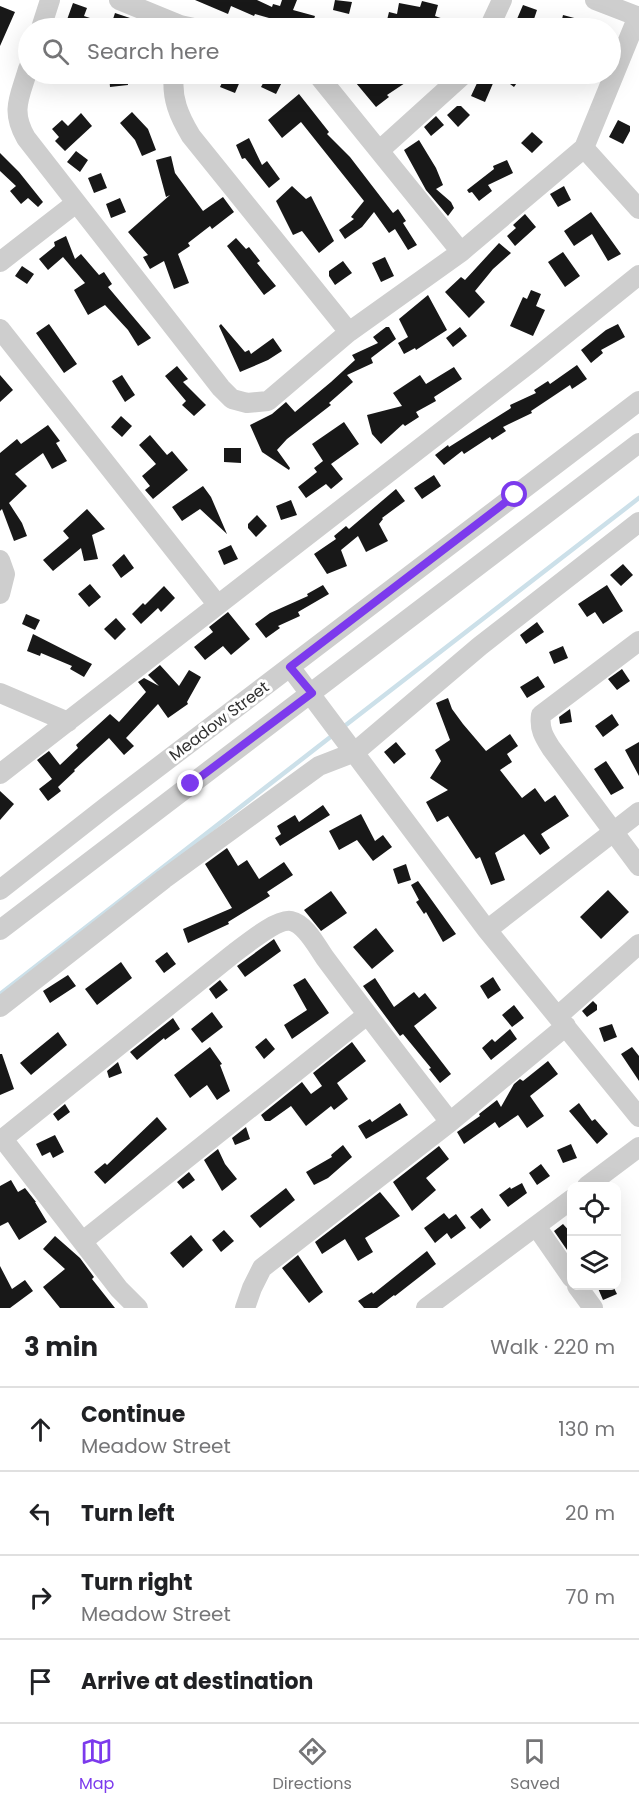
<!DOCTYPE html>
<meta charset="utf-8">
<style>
body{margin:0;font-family:Poppins,sans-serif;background:#f2f2f2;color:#202124}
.controls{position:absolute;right:18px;bottom:18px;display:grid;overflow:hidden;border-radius:12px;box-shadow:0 6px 24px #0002}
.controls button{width:54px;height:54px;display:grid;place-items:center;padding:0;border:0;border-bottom:2px solid #e0e0e0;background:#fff;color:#202124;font:30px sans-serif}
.stop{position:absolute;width:18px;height:18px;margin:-14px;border:4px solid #7c3aed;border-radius:50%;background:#fff}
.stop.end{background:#7c3aed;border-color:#fff;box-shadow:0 2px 6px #0008}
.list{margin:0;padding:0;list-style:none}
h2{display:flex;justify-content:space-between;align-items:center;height:78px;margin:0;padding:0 24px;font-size:26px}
h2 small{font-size:20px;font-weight:400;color:#757577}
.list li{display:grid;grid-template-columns:39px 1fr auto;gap:18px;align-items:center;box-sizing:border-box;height:84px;padding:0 24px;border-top:2px solid #e0e0e0}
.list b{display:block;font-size:22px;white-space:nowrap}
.list p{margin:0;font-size:20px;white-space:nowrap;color:#757577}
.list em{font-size:20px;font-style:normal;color:#757577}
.icon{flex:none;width:33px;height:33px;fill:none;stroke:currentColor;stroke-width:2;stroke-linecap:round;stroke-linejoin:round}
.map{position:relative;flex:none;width:639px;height:1308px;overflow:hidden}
.search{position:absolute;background:#fff;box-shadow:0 6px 24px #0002;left:18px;right:18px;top:18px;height:66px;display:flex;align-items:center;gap:15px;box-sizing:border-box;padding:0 21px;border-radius:33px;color:#757577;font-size:22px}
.sheet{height:414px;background:#fff}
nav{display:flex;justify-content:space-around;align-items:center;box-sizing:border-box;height:84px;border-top:2px solid #e0e0e0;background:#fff;font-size:16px;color:#757577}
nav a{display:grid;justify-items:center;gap:3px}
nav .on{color:#7c3aed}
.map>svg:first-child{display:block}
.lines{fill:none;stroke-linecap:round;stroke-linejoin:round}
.stream{stroke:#cce0e9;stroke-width:4.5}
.building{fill:#181818}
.minor{stroke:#cecece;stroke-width:20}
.route{stroke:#7c3aed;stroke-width:8}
.labels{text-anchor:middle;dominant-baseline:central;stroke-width:6;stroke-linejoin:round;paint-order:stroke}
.street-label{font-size:16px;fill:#313131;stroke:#fff}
</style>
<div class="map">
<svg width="639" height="1308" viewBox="0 0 639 1308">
<rect width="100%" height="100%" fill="#fff"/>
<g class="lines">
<path class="stream" d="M342,728L639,498
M0,994L333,735"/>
</g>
<path class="building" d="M195,0H257L272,7L273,4L280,6L282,0H297L293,10L315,16L311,28H304L255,14L254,16L231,6L228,14Z
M335,0L352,2L349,14L333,10Z
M422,1L438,5L435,16L466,27V28H433L398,19L396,28H385L389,12L397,14L399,3L420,7Z
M73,3L87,8L84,16L111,25L115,13L133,19L130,28H64Z
M523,5L537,10L532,25L517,19Z
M0,6L15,12L0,46Z
M563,15L578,19L576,28H560Z
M109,74H127L128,85L110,87Z
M226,74L241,79L235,93L220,87Z
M268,74L283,80L276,94L261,87Z
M367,74H403L408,81L387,95L389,97L376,107L356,83Z
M485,74H523L514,87L497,74L485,102L471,96L478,81Z
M299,94L329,132L327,134L350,157L393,213L398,209L406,221L403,223L417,245L408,250L395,229L389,233L374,212L362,227L345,239L339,230L354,219L351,217L364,201L301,122L282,138L268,120Z
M457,106H461L470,115L458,127L447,115Z
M132,112L148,129L156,150L142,156L135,140L120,123Z
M81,113L92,126L65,151L55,141L59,137L52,129L62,120L68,126Z
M436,116L444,125L431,136L424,127Z
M618,120L630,126V131L623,144L609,137Z
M532,132L543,142L532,153L521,143Z
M249,138L262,165L267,161L280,179L269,188L245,158L242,159L236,145Z
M419,140L436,168L443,185L436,189L451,202L454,208L448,216L426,190L404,150Z
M76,151L88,160L80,172L67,162Z
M0,153L19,172L43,202L38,207L28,198L21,204L10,191L16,186L0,171Z
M171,156L175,173L203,211L223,197L234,212L212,229L210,226L188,243L190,246L178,254L189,283L174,289L164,261L150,269L143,257L148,255L128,232L170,195L166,197L156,160Z
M507,160L513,173L488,185L492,191L479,201L472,192L469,193L467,190L494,169L493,166Z
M101,173L107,188L94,193L88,178Z
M292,186L306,199L311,196L334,241L319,253L302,231L293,235L276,201Z
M564,186L571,200L558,207L550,194Z
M120,198L126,212L111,218L106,204Z
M591,212L621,254L608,261L592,234L574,246L564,231Z
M525,214L536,227L515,246L507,236L516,228L513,225Z
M66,236L75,259L81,254L99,275L104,272L112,284L108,287L151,338L138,346L128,330L105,305L88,315L74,290L85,283L63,257L48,270L39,259L55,246L54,242Z
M236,238L246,249L249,247L260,261L257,263L276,286L264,295L227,246Z
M499,243L511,253L493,269L475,291L485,302L469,318L445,292L461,277L465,280Z
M563,252L580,276L565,287L548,262Z
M385,257L394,276L381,282L372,263Z
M343,261L352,273L335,285L329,276V271Z
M22,266L34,274L27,284L15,276Z
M531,290L541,294L536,306L545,310L533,336L510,326L523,297L527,299Z
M428,295L447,330L416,350L415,348L404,354L398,343L408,337L399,319Z
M49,324L77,364L64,373L36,333Z
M221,324L245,352L249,350L251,354L273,338L282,351L268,360L240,372L219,326Z
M618,324L625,337L601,350L603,353L591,363L581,350L606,330Z
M386,327H389L396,339L371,358L373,363L347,375L353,382L329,403L331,405L287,439L277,450L290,468L289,470L262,452L250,425L272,414L286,402L295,412L331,382L355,360L352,355L378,343L373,337Z
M460,327L467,336L453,347L446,338Z
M577,365L587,379L572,389L570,385L531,411L532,413L503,427L506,431L492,440L490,437L464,454L462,451L444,465L435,455L448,445L449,447L511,408L510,405L536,393L534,390L548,381L550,384Z
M177,366L188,379L183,382L206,405L194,416L182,405L186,401L165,376Z
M454,367L462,379L434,397L436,401L416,412L419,417L405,426L403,424L381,444L372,434L367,415L402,406L393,393L420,375L426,384Z
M0,375L13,390L0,402Z
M122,375L135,395L125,402L112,381Z
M121,416L132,426L122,437L111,427Z
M344,422L359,444L331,464L343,479L331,489L326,484L306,498L298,487L317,472L314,468L323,461L312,444Z
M48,425L60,441L56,443L67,461L52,469L43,453L15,474L27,486L9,503L22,523L27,536L14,541L2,509L0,511V453L17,439L21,444Z
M150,435L167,455L172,451L188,470L153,499L145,490L150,486L142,476L156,464L139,445Z
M224,448H241V463L224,462Z
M434,475L441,486L422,499L414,488Z
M203,486L211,497L227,534L200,509L182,521L172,507Z
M396,489L405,501L382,518L383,519L379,524L388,541L366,552L358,536L341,550L347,566L327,574L314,554L336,539L334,536L346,526L349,529Z
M291,500L297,515L281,520L276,506Z
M87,509L105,529L92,535L98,559L84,561L81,548L53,571L43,560L69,538L63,531Z
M257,515L267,526L256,537L248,528V524Z
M231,545L238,559L224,565L218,551Z
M124,554L134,568L121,578L112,565Z
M623,564L633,575L621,586L610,575Z
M90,584L101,597L89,607L78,594Z
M323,585L329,594L298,612L300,616L278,626L280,628L266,638L255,624L270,613L308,596L307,594Z
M607,585L623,611L603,624L595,612L587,617L578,604Z
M164,586L175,598L161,612L158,608L141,624L132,614L143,603L145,605Z
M228,612L250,639L231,655L223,646L205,660L194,647L213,632L209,627Z
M26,614L40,620L35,630L22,624Z
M116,618L126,629L115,640L104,629Z
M537,622L544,632L526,644L520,635Z
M33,634L92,664L84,677L70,669L72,666L41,653L40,656L27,651Z
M563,646L568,658L554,664L549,652Z
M160,665L179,686L189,670L201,677L187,702L188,704L168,718L158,704L126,738L134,746L124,755L109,738L74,770L75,771L58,787L61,791L48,801L39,789L52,779L37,760L49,751L60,765L78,748L76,745L110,714L119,722L146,692L138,682L144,678L159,686L148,675Z
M622,669L630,681L617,690L608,679Z
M538,676L545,687L527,698L520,687Z
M448,698L452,709L463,724L486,751L510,734L518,746L507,754L512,762L500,770L522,798L535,788L545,802L555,795L569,816L541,834L550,848L540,855L524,834L495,853L505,880L491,885L480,857L476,859L448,816L437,822L426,802L448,790L430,778L441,761L435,750L450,740L436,703Z
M570,709L572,722L560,724L559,717Z
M612,714L619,725L603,737L595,726Z
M396,742L406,754L394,764L384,752Z
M639,742V776L625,750Z
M606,761L624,788L611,795L594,769Z
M0,791L14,804L0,820Z
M323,805L330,815L280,846L275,838L281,834L277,826L295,815L299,822Z
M361,814L375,841L383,835L392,847L373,861L357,840L339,850L329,831Z
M227,848L238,866L247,860L259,879L284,862L293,875L267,892L270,896L228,922L229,924L188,943L183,929L232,908L205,864Z
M406,864L411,880L398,884L393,869Z
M418,881L456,934L443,942L426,912L424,914L416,902L419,900L411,885Z
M608,890L629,912L601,939L580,917Z
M331,891L347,913L321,931L304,910Z
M376,928L394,951L372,969L353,947Z
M274,939L281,951L245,977L237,966Z
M167,952L176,964L164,973L155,961Z
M121,962L132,978L97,1005L85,989Z
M68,975L76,986L50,1003L43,991Z
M493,977L501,990L488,999L480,986Z
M305,978L329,1013L292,1039L284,1025L307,1010L293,985Z
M375,978L394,1007L414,992L419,998L425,993L437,1008L414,1026L451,1074L440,1083L429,1069L431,1068L403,1034L400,1036L363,986Z
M220,980L228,990L216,999L209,989Z
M593,1001L597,1005V1010L587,1017L582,1011Z
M514,1005L524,1018L512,1027L502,1015Z
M212,1012L223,1027L202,1043L191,1029Z
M173,1018L180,1029L165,1040L164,1038L137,1060L130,1052Z
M612,1024L617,1037L604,1042L599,1028Z
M510,1029L517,1039L491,1060L482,1048L492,1039L495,1042Z
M58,1032L67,1045L31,1075L20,1063Z
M266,1038L275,1049L264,1059L255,1047Z
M352,1042L366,1061L337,1083L348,1099L334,1110L331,1106L306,1126L291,1106L270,1121H265L261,1115L302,1082L311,1094L322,1086L313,1073Z
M210,1047L222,1064L220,1065L230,1091L217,1100L207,1085L190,1098L174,1075Z
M632,1047L639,1056V1081L621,1054Z
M0,1054H2L14,1089L0,1095Z
M548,1061L558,1074L530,1096L544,1116L527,1128L518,1115L499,1128L495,1122L464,1144L457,1132L480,1116L479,1114L497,1100L501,1107L514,1084L520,1079L523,1081Z
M118,1062L122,1073L109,1078L107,1071Z
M400,1103L408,1115L366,1139L358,1126L370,1119L372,1122Z
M579,1103L592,1121L595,1119L608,1134L597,1144L569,1111Z
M65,1104L70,1112L58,1121L53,1114Z
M157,1117L167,1129L105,1184L94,1172L105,1163L107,1165Z
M246,1127L250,1139L235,1145L232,1138Z
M55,1135L64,1152L53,1158L50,1152L42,1156L36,1144Z
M571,1144L577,1158L563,1163L557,1150Z
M343,1145L352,1157L328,1178L314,1185L306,1172L332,1157L331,1155Z
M439,1146L449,1159L426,1178L436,1190L412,1211L393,1182Z
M218,1149L225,1164L237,1179L222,1191L204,1160Z
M541,1164L550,1176L537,1185L529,1173Z
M189,1172L195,1180L183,1189L177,1182Z
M11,1180L18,1192L25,1188L36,1202H35L47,1222L19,1240L8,1222L0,1226V1186Z
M522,1183L527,1193L508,1207L499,1195L510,1187L511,1189Z
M286,1188L295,1200L260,1228L250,1216Z
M380,1192L400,1216L365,1238L373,1252L358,1261L345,1239L322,1254L315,1242Z
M482,1208L491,1220L480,1229L470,1217Z
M444,1213L449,1219L456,1214L466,1228L451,1239L447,1233L435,1243L424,1228Z
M563,1224L572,1234V1247L567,1250L554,1231Z
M224,1230L234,1241L221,1252L212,1240Z
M191,1235L203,1250L183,1268L170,1253Z
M55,1236L80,1258L94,1277L92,1279L115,1308H60L43,1287L65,1269L43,1249Z
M427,1251L436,1264L395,1296L394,1295L377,1308H364L358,1301L372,1292L373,1294Z
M298,1255L323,1292L309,1303L282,1268Z
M0,1266L12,1289L25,1280L33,1291L10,1308H0Z
M597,1286H613L617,1294L603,1300Z"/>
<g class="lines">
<path class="minor" d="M119,0L180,25L194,28
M595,0L639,17
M41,28L50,0
M489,28L502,0
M28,69C20,97 10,110 26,138L221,388L232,399L247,403L268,401L349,332L461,252L584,148L638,16
M174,74C171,98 179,116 191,136L349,332
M317,74L461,252
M584,148L639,209
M380,150L464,74
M0,262L76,203
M0,329L217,604
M0,560L5,574L0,594
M639,641L541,715C539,729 544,737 551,748L639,866
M290,667L487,930L639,1117
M0,693L68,722
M0,774L531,362L639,275
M0,890L107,806L639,401
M0,930L639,443
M487,930L639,812
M0,1007L164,879L319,766L355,752L480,646L639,522
M558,1016L639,944
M3,1139L119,1289L138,1308
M0,1141L233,954C244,946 277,918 291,921C306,924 317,947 325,958C366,1013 408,1068 450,1122
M587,1186L639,1147
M536,1226L572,1278
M83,1241L367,1015
M577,1286L593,1308
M245,1308L252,1288L262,1268L450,1122L566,1026
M426,1308L572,1199"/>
</g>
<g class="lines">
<path class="route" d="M191,784L312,693L290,667L515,495"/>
</g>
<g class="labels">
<g class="street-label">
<text transform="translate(219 721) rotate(-37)">Meadow Street</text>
</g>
</g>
</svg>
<div class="controls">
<button><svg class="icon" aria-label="locate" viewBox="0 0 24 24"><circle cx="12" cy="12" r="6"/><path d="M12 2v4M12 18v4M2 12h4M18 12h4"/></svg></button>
<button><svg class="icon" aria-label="layers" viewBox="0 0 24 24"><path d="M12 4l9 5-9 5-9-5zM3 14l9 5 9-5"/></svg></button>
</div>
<div class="stop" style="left:515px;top:495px"></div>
<div class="stop end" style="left:191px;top:784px"></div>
<div class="search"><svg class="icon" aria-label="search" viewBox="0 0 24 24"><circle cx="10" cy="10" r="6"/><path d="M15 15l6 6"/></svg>Search here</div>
</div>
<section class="sheet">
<h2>3 min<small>Walk · 220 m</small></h2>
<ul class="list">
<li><svg class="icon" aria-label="ahead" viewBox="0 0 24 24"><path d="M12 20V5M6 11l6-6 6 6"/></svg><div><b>Continue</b><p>Meadow Street</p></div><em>130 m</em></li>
<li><svg class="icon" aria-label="left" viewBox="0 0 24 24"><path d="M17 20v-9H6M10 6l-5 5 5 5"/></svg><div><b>Turn left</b></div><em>20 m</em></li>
<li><svg class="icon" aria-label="right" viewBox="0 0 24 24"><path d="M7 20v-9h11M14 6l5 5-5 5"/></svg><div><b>Turn right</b><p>Meadow Street</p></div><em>70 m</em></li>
<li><svg class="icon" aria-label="arrive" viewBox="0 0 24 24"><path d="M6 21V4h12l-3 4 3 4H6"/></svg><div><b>Arrive at destination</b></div></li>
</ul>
</section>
<nav>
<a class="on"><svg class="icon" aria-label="map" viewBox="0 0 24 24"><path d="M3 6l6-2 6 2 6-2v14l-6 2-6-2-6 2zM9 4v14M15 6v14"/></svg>Map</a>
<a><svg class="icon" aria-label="directions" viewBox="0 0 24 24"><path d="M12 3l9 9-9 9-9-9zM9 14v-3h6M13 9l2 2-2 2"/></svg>Directions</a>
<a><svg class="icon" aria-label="saved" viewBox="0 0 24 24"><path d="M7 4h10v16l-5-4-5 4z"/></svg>Saved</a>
</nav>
